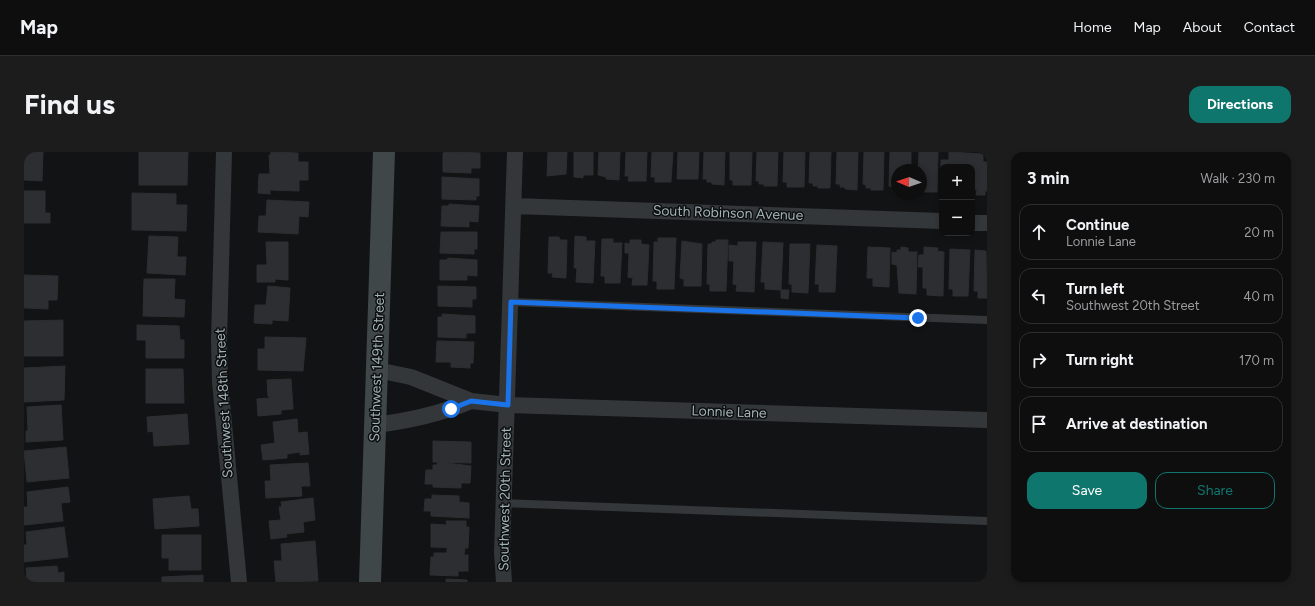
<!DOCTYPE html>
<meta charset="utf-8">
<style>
body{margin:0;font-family:Figtree,sans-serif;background:#1c1c1d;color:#f1f3f6}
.controls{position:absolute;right:12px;top:12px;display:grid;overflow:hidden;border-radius:8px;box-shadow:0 2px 6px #0003}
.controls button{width:36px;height:36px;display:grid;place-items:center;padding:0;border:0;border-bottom:1px solid #2e2e2f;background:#0e0e0f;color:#f1f3f6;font:20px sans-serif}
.compass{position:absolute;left:867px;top:12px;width:36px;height:36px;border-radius:50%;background:#0e0e0f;box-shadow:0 2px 6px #0003;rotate:272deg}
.stop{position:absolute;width:12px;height:12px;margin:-9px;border:3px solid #1a73e8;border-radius:50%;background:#fff}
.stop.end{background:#1a73e8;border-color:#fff;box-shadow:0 1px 4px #0008}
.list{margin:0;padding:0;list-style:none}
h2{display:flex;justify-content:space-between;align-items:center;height:52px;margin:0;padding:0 16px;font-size:17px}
h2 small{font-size:13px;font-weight:400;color:#9b9c9e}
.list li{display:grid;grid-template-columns:26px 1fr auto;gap:12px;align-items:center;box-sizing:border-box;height:56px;margin:0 8px 8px;padding:0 8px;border:1px solid #2e2e2f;border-radius:12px}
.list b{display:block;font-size:15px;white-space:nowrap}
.list p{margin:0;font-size:13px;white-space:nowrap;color:#9b9c9e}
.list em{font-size:13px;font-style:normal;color:#9b9c9e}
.actions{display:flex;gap:8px;padding:12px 16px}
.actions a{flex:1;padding:9px 0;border:1px solid #0f766e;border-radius:12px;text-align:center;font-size:14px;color:#0f766e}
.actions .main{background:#0f766e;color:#fff}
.icon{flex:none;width:22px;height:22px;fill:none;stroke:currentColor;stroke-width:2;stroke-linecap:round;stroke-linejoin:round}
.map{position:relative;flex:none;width:963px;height:430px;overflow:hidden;border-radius:12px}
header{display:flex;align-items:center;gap:24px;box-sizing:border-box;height:56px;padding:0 20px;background:#0e0e0f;border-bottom:1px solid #2e2e2f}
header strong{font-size:19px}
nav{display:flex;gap:22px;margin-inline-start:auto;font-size:14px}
.intro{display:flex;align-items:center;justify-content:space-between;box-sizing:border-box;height:96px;padding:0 24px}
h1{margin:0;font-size:28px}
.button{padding:10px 18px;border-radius:12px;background:#0f766e;color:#fff;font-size:14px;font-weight:700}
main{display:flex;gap:24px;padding:0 24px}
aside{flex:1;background:#0e0e0f;border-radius:12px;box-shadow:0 2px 6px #0003}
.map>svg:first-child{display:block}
.building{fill:#2c2e31;stroke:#2c2e30}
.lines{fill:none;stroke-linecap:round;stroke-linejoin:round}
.lane{stroke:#333739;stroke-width:8}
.street{stroke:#333739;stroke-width:16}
.secondary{stroke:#404749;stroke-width:22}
.route{stroke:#1a73e8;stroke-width:5}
.labels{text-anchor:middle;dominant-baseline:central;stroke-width:3;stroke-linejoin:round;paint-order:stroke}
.street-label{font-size:14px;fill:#a2b3b6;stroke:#0d0e0f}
</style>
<header>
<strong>Map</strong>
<nav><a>Home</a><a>Map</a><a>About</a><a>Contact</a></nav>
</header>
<div class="intro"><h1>Find us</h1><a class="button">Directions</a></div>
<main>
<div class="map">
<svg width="963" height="430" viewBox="0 0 963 430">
<rect width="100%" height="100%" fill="#121314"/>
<path class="building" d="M0,0H19L18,29L0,28Z
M115,0H164L163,33H115Z
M247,0L274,1V10H284V28H275V39L246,38V42L234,41L235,22H246L245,3H247Z
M423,0L456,1V16H447V21L419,20V1Z
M524,0H543L542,22L523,24Z
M550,0H569V23H559V26L550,25Z
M575,0H596L595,28L582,27V25L574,23Z
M602,0H623L622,29H604L605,24H601Z
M628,0H649L647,30H631V25H627Z
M654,0H675L674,27H653Z
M680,0H701L700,33L688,32V30H683V27H679Z
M706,0H728L727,33H709V28H706Z
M733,0H754L753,34H740V32H735V29H732Z
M760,0H781L780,35H763V30H759Z
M786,0H807L806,36H794V34H789V31H785Z
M813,0H834L833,38L821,37V35H816V32H812Z
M840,0H860L859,38H847V36H842V33L839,32Z
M866,0H887V18H873V36L865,34Z
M895,0H914L913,40H897V18H894Z
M925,0L942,1L941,15L917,16V8H925Z
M942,1L959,2V10H963V39H961V43H952L953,38L948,37V15H941Z
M418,25L455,27V44H452V48L418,47Z
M0,39H21V61H26V71H0Z
M108,41L152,42V53H163L162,79L108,78Z
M243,48L285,50L284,65L275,64L274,82L234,80L235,64H242Z
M425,52L455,54L454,70L445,69V75L417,74L418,54H425Z
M417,80H453V97H450V102L416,101Z
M125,84L154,85L153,105H162L161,123L123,121Z
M551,84L562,85V89H571L569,131L552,130L553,116H550Z
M525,85H535L536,88H543L542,126L528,125L529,121H524Z
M634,86H652L650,137H633V129H629L630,90H634Z
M578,87H589V91H598L596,131H581V124H577Z
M606,88H617V92L625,93L623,133H608L609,126L604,125L605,101H601V91L606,92Z
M692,88H704L702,139H686V132H683L684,92H688V90H692Z
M658,89L678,92L677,134H660V127L656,126Z
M242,90H264V128L251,127V130H233V113H243Z
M714,90H732L730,140L712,139L713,133L709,132L710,109H705V93L714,94Z
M739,90L759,91L757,138L741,137V130H737Z
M766,92H786L784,141L768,140V132H765Z
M793,93L813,94L811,140H795V132H791Z
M844,95L866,96L865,135L849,134V126H843Z
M877,95L884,96V100H893L892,142L875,141L873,113L868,112V100L873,101V98H877Z
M900,95L914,96L913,99L920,100L919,144L903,143V136H899V115H894L895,103H900Z
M926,97L946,98L944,144H929V137H925Z
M951,98L962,99L963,146H954V139H950Z
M424,106L453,108V124L443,123V128H416V108H423Z
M0,123L34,124L33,148H24V157L0,156Z
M120,127H151L150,147L161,148L160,165L119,164Z
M244,134L266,136L264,169L248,168V172L230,171L231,153H242Z
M414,134L452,135V147H448V155L414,154Z
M757,138H765L764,147L757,146Z
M418,162L451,164V181H442V186L414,185V165H419Z
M39,168V204H0V169Z
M113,173L155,174L156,188H160V206H122V188H113Z
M241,185L282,186L279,219L234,218V197H241Z
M413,189L450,190L449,211H446V216L427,215V210H412Z
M41,214L40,248L0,250V216Z
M122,217H159L160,251H122Z
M267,227L269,257L257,258V262L234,264L233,247L246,246L244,244L243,228Z
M37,253L39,288L2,290V279H4L3,255Z
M163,262L165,292L130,294L129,279L124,280L123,265Z
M273,267L274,281L283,280L285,302L276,303V300L263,302V306L239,308L237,293L251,291L249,270Z
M409,289L447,290V311L409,310Z
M42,295L45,326L3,330L0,299Z
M414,310L447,314L446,331H437V336L409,335V332H401L402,318H409V313H413Z
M284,311L286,334H277L278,344L242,346L241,329H247L246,313Z
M44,335L46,350L37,351L39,369L0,373V355H4L3,340Z
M408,343L435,344V350L445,351V366L407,364V359H400L401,347H408Z
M165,344L167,357H174L175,374L131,377L129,347Z
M289,346L291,368L279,370L280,380L262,382L263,385L247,387L245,369L257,368L255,355H258L257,350Z
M422,369H442V375H445L444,396L407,395V372L423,373Z
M40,375L44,405L0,410V393H3L2,380Z
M138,383H177V418H145V406H138Z
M291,389L294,429L252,430L250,409H258L257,392Z
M423,395L441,396L440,403H444V419H434V424L406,423L407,405H410V401H423Z
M33,414L34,421L40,420V430H3L2,416Z
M179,423V430H138V425Z
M422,427L443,428V430H422Z"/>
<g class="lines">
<path class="lane" d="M487,150L963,168
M480,351L963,369"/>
<path class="street" d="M200,0L195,188L196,230L215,430
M490,54L918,69
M948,71H963
M447,249L484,253L963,268
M351,273C384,269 416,262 447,249L387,225L353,218
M480,430L478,400L491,0"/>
<path class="secondary" d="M346,430L360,0"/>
</g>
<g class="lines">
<path class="route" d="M427,257L447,249L484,253L487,150L894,166"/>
</g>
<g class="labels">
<g class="street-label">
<text transform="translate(704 61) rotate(2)">South Robinson Avenue</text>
<text transform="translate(353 215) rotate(-88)">Southwest 149th Street</text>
<text transform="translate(200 251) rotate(-93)">Southwest 148th Street</text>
<text transform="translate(705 260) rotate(2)">Lonnie Lane</text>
<text transform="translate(481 347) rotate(-89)">Southwest 20th Street</text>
</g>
</g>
</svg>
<div class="controls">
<button>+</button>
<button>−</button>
</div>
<svg class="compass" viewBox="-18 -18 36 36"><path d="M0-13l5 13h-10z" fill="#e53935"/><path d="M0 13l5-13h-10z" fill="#9b9c9e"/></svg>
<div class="stop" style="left:427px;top:257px"></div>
<div class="stop end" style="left:894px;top:166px"></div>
</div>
<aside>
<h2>3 min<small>Walk · 230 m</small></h2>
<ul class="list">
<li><svg class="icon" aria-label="ahead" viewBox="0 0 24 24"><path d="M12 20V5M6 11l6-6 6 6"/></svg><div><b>Continue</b><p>Lonnie Lane</p></div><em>20 m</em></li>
<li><svg class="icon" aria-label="left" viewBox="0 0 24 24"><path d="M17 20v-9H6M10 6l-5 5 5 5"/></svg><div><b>Turn left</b><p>Southwest 20th Street</p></div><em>40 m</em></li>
<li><svg class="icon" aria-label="right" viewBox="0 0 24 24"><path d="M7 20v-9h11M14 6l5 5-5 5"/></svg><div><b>Turn right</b></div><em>170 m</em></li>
<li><svg class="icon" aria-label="arrive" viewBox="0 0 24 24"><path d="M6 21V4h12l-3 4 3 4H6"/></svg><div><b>Arrive at destination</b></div></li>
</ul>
<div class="actions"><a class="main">Save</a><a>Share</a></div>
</aside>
</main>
